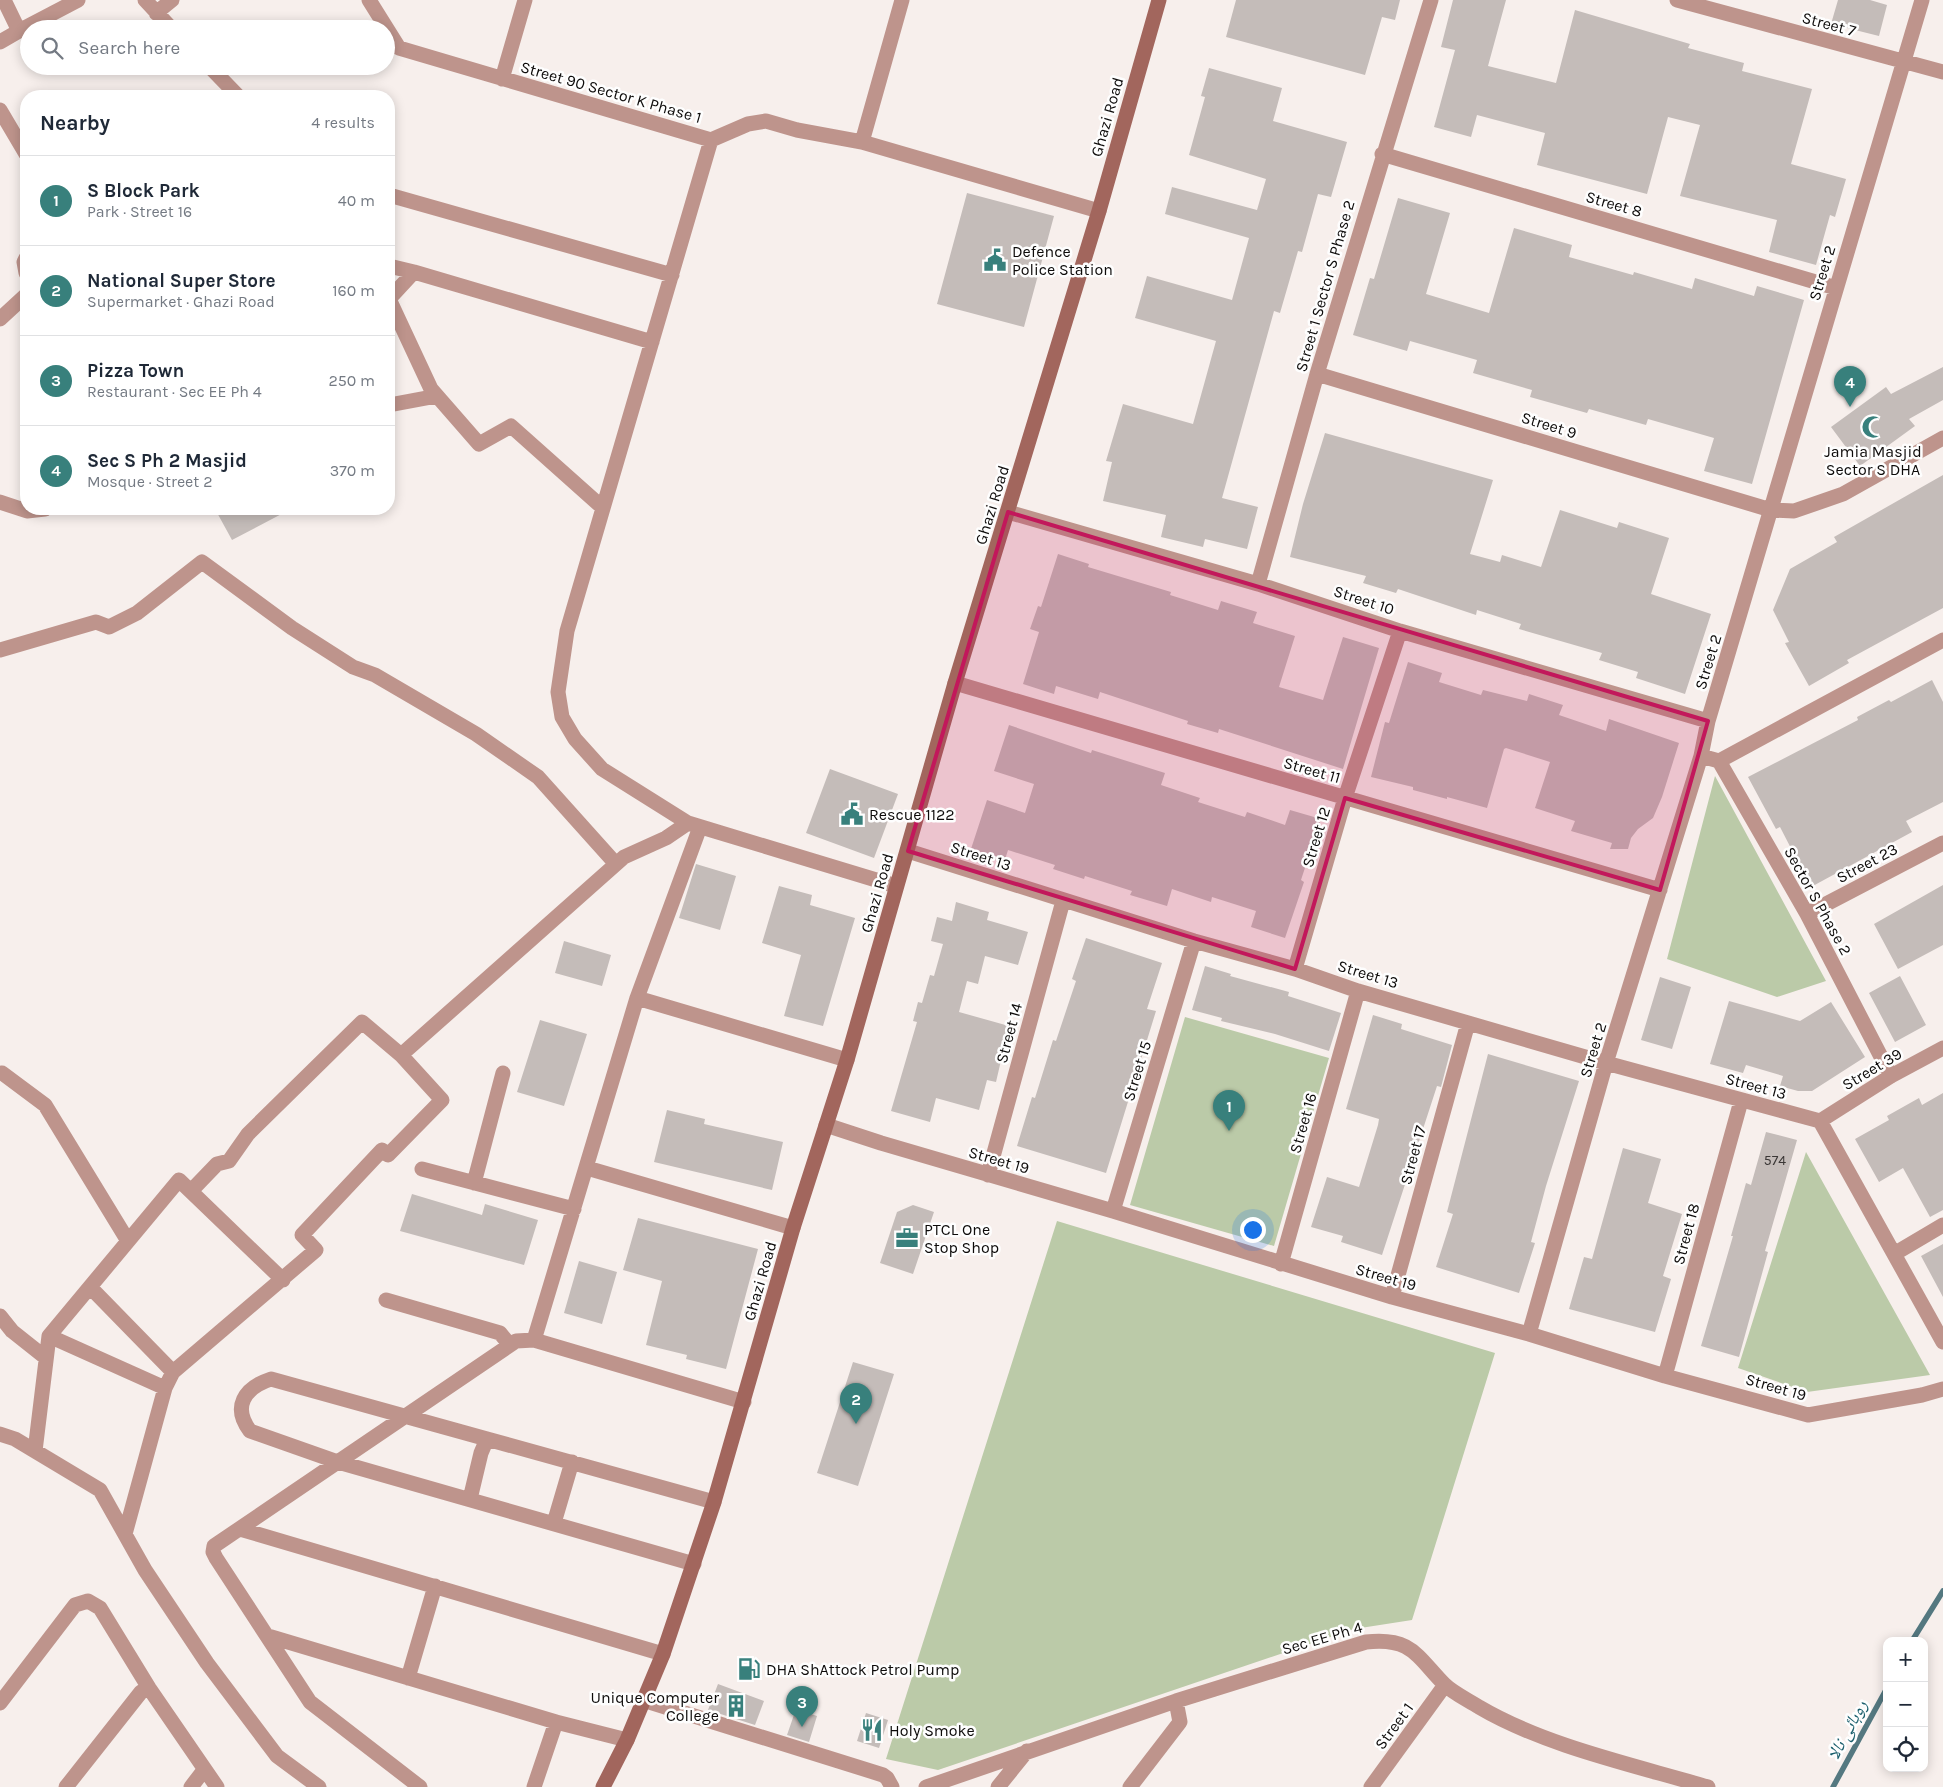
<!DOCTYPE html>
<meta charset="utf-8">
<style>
body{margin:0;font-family:Karla,"Noto Naskh Arabic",sans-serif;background:#f6f6f7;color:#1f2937}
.controls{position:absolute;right:15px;bottom:15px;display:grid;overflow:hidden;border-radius:10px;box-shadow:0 2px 12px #0003}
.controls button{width:45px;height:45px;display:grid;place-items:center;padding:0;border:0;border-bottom:1px solid #e0e1e3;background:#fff;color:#1f2937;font:25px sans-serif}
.you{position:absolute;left:1252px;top:1229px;width:18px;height:18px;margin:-12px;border:4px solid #fff;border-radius:50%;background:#1a73e8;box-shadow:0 0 0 8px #1a73e833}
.badge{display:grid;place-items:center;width:32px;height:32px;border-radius:50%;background:#38807c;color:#fff;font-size:16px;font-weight:700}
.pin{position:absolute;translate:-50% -41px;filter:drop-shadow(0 1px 2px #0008)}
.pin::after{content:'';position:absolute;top:26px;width:18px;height:15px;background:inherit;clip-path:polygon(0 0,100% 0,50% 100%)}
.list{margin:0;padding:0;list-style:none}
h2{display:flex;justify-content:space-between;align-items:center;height:65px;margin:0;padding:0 20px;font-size:21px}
h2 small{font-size:16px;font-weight:400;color:#747a83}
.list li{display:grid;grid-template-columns:32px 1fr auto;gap:15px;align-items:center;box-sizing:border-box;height:90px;padding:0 20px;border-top:1px solid #e0e1e3}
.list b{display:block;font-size:19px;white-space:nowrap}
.list p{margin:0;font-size:16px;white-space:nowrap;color:#747a83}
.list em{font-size:16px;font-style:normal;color:#747a83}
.icon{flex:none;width:28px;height:28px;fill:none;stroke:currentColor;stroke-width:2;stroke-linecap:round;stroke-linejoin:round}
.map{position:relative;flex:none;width:1943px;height:1787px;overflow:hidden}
.search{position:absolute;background:#fff;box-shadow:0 2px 12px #0003;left:20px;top:20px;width:375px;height:55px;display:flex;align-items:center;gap:12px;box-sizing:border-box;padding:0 18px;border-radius:28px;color:#747a83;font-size:19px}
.panel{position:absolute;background:#fff;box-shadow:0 2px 12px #0003;left:20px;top:90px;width:375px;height:425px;border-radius:20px}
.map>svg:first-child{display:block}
.green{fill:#bbcaa8}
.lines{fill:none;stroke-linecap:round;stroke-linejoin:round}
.stream{stroke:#547880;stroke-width:5.5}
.building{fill:#c4bcb9}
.street{stroke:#be948c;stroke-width:15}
.secondary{stroke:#a2665d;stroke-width:15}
.marked{fill:#c2185b;fill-opacity:0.2;stroke:#c2185b;stroke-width:4;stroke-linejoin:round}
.labels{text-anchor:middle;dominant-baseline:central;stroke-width:5;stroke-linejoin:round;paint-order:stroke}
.number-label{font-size:14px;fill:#3b3736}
.street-label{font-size:16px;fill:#0d0b0a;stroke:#fefefe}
.poi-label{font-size:16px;fill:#0d0b0a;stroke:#fefefe;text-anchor:start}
.water-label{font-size:18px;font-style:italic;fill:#1b5f6d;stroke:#fefefe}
</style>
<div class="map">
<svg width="1943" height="1787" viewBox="0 0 1943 1787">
<rect width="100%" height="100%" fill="#f7efec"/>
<path class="green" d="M1715,776L1826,981L1777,997L1667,959Z
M1185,1017L1329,1058L1274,1246L1130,1205Z
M1806,1152L1930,1375L1807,1392L1738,1368Z
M1057,1221L1495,1353L1412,1620L1354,1629L938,1770L886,1759Z"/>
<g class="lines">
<path class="stream" d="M1912,1641L1943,1591
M1833,1787L1887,1688"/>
</g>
<path class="building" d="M1236,0H1400L1395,20L1382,17L1365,75L1226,37Z
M1453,0H1506L1488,66L1556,83L1575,10L1690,44L1688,48L1744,63L1742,71L1812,89L1791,164L1846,179L1835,217L1830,215L1816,265L1769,252L1777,220L1680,196L1700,125L1668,117L1647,194L1537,165L1545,133L1477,115L1471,137L1434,127L1455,50L1441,47Z
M1838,0H1870L1887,5L1879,36L1831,24Z
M1209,68L1282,88L1273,121L1347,142L1331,197L1318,194L1302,252L1298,251L1280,313L1274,311L1222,498L1258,507L1247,549L1205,539L1203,547L1161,537L1166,515L1103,501L1112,462L1106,461L1123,404L1193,424L1216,341L1135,318L1147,276L1232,300L1249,238L1165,214L1172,187L1257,210L1266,179L1189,155L1205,97L1201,96Z
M967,193L1054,216L1024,327L937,304Z
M1398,198L1450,213L1426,294L1489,313L1514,228L1572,245L1569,257L1633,275L1634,272L1692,289L1695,278L1754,296L1757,286L1804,300L1752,484L1704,471L1714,438L1648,419L1646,425L1589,409L1587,413L1530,397L1532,390L1473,373L1477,360L1410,341L1407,351L1353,335L1370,278L1374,279Z
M1943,367V400L1909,419L1915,426L1860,466L1831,427L1886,387L1891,394Z
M1325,433L1493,480L1470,554L1500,562L1502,555L1541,567L1560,510L1617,528L1619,522L1669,538L1651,594L1711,614L1685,694L1636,678L1638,672L1599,660L1602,653L1519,629L1521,624L1477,610L1476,615L1398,589L1396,593L1363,583L1366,576L1290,557L1303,504Z
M1943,475V608L1847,660L1849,663L1809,686L1785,643L1789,642L1773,610L1790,569L1837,542L1834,537Z
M215,509H291L232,540Z
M1058,554L1089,564L1088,567L1171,592L1170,595L1218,610L1221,601L1257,612L1253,623L1295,636L1279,687L1323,700L1343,637L1379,648L1343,769L1219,729L1218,733L1187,724L1188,721L1100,692L1098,699L1056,686L1054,694L1023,684L1039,632L1030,629L1038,606L1041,607Z
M1408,662L1442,673L1439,682L1481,695L1483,690L1527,701L1529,694L1563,705L1559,715L1606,731L1609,719L1679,743L1662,797L1653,818L1638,829L1631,838L1628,849H1610L1612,843L1571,831L1575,821L1535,808L1550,762L1506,748L1504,749L1487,808L1447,797V799L1413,790V787L1371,777L1385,722L1389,723Z
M1932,680L1943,702V802L1906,821L1912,832L1811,887L1780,827L1776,829L1748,777L1858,720L1857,717L1889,700L1891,702Z
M1009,725L1091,753L1092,750L1165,773L1161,785L1200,798L1198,802L1245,817L1247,812L1285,825L1290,810L1321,819L1301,880L1304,882L1285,938L1251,927L1256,911L1212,897L1211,902L1172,889L1167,906L1130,895L1132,891L1085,876L1084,879L1053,869L1055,865L1008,850L1004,863L970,852L987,800L1025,813L1034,784L994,771Z
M830,769L898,794L874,858L806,833Z
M696,864L736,876L720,930L679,918Z
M1943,885V945L1898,969L1874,924Z
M779,886L812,895L810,905L855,918L823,1026L784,1016L801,955L762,943Z
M956,902L989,912L987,920L1028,932L1018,965L985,956L978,984L967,981L959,1012L1009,1026L996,1082L987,1080L979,1110L936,1098L930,1122L891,1111L917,1022L913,1021L918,1002L922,1003L930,975L934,976L943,944L931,941L937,917L952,921Z
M1086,938L1162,963L1147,1009L1156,1011L1106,1173L1017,1146L1032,1097L1035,1098L1053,1040L1056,1041L1076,981L1072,979Z
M564,941L611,955L602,986L555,973Z
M1205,966L1231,974L1230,976L1289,992L1288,996L1341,1013L1329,1051L1275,1034L1221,1021L1222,1018L1192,1010Z
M1900,976L1926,1025L1895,1042L1869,993Z
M1660,977L1691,987L1672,1049L1641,1040Z
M1729,1001L1800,1021L1831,1002L1865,1057L1812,1091H1798L1780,1086L1783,1076L1746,1065L1743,1073L1710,1064Z
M1373,1015L1402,1024L1401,1029L1452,1045L1441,1087L1437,1086L1382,1255L1341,1242L1343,1236L1311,1227L1327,1177L1359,1187L1378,1125L1379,1119L1346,1109Z
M540,1020L587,1034L564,1106L517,1092Z
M1488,1054L1579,1081L1546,1186L1531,1242L1535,1243L1519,1293L1436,1267L1453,1214L1447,1212Z
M1943,1093V1210L1930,1217L1903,1168L1879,1182L1855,1139L1889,1120L1887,1116L1919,1098L1922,1105Z
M667,1110L705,1119L704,1124L783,1142L772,1190L654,1162Z
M1766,1132L1797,1140L1765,1251L1768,1252L1739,1357L1701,1346L1733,1236H1731L1746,1183L1751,1185Z
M1623,1148L1661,1159L1648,1203L1682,1214L1663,1276L1671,1279L1655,1332L1569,1309L1584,1257L1592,1259Z
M412,1194L482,1215L485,1204L538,1220L524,1265L400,1231Z
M913,1205L934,1212L913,1274L880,1263L897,1212Z
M638,1218L758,1249L726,1369L686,1359L687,1355L646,1345L662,1281L623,1270Z
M1943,1244V1297L1921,1256Z
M579,1261L617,1272L602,1324L564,1313Z
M853,1362L894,1374L858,1486L817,1473Z
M718,1684L764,1701L755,1725L708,1710Z
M796,1709L817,1716L809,1742L787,1735Z
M866,1713L888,1720L879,1748L857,1741Z"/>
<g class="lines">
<path class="street" d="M145,0L172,29
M369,0L399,48L711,140L748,124L766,121L797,130L862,142L1099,211
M1677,0L1943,72
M156,13L172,0
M19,31L78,0
M0,42L19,31L4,0
M209,66L238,96
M502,79L525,0
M0,110L26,154
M711,140L567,631L558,692L562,717L575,739L602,769L688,823L896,886
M862,142L902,0
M1382,154L1836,288
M389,195L672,275
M26,258L24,262L26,273
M389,266L414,272
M389,299L431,389L479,444L511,426L603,508
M389,299L414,272L652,342
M0,319L26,295
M1317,374L1771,510L1794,511L1843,494L1943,438
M389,405L437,396
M0,502L27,511L45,509
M1008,512L1258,584L1400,631L1708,721
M1258,584L1317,374L1431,0
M0,650L96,622L109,627L137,613L202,562L292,628L353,667L375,675L476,734L538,777L616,864
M955,683L1660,890
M1701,756L1719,761L1807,914L1891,1076
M1719,761L1943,640
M908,851L1194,941L1295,969L1358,991L1606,1063L1820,1121
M1807,914L1943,843
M1295,969L1345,798L1400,631
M637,998L847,1060
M401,1055L624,857L666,838L688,823
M2,1073L45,1105L128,1241
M1820,1121L1943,1342
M1820,1121L1891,1076L1943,1048
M826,1125L881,1143L1113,1211L1392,1297L1529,1334L1665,1376L1808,1415L1922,1395L1943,1389
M587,1168L793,1228
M422,1169L574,1209
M988,1175L1063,901
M474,1183L503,1073
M1113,1211L1194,941
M1894,1254L1943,1225
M1281,1264L1358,991
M90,1287L173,1372
M1392,1297L1468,1023
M386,1300L500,1333L509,1344
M0,1316L12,1331L46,1358
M1529,1334L1606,1063L1701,756L1708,721L1922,0
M49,1336L165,1388
M534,1340L637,998L700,827
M1665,1376L1741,1101
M0,1434L15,1439L100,1490L145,1570L207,1663L277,1756L319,1787
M487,1439L271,1379C244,1388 232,1407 250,1431L338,1462L694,1564
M35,1451L49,1336L179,1180L283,1280
M470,1499L481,1453L487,1439L714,1502
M554,1523L572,1462
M240,1529L663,1654
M125,1534L165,1388L173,1372L316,1250L302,1235L382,1150L388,1155L442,1100L401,1055L362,1022L248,1134L229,1161L217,1164L191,1191
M268,1636L556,1722L534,1787
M408,1678L435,1586
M643,1700L883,1775L887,1778L892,1787
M0,1703L75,1605L88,1601L100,1608L149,1688L217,1787
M556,1722L627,1740
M66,1787L141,1692L149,1688
M191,1787L204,1770
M420,1787L310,1702L216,1558L213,1552L214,1546L516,1341L534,1340L744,1402
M926,1787L1176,1701L1366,1642C1411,1637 1416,1655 1444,1684C1453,1693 1468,1700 1479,1707C1545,1746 1634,1765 1708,1787
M998,1787L1027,1751
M1130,1787L1180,1722L1176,1701
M1371,1787L1445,1685"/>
<path class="secondary" d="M603,1787L627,1740L663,1654L714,1502L793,1228L847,1060L955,683L1099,211L1159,0"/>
</g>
<path class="marked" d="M1008,512L1708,721L1660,890L1345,798L1295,969L908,851Z"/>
<defs>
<symbol id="civic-bare" viewBox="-9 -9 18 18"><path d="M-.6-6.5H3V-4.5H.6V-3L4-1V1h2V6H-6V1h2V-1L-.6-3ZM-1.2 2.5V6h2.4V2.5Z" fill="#38807c" stroke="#fefefe" stroke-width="2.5" paint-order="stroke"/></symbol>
<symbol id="mosque-bare" viewBox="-9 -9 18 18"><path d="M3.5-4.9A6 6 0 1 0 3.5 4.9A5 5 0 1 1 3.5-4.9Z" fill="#38807c" stroke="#fefefe" stroke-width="2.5" paint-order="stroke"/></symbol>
<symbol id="office-bare" viewBox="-9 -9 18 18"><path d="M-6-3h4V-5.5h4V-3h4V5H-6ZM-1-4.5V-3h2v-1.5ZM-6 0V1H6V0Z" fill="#38807c" stroke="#fefefe" stroke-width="2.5" paint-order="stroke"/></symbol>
<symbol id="fuel-bare" viewBox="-9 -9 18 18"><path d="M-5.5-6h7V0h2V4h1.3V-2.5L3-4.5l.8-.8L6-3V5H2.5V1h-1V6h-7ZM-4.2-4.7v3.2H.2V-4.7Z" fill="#38807c" stroke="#fefefe" stroke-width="2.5" paint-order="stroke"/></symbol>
<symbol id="building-bare" viewBox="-9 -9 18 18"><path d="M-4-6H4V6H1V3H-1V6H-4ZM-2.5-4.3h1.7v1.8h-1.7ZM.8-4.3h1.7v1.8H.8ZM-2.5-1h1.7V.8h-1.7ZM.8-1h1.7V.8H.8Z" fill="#38807c" stroke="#fefefe" stroke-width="2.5" paint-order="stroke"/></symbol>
<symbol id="restaurant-bare" viewBox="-9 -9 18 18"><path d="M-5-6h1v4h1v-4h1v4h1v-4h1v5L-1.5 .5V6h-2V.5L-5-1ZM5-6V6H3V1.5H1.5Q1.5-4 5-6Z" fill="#38807c" stroke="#fefefe" stroke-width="2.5" paint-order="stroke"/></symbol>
</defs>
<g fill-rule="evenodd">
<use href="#civic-bare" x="979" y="244" width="32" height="32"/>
<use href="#mosque-bare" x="1857" y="411" width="32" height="32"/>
<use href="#civic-bare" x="836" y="798" width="32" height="32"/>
<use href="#office-bare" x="891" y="1222" width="32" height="32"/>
<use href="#fuel-bare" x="733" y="1653" width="32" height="32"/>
<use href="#building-bare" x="720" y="1690" width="32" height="32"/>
<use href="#restaurant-bare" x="856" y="1714" width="32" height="32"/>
</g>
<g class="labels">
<g class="number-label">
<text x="1775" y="1160">574</text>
</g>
<g class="street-label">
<text transform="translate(1829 24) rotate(15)">Street 7</text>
<text transform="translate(611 92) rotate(16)">Street 90 Sector K Phase 1</text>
<text transform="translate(1107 117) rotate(-74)">Ghazi Road</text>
<text transform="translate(1614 204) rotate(16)">Street 8</text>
<text transform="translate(1822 273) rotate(-73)">Street 2</text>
<text transform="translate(1325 286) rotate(-74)">Street 1 Sector S Phase 2</text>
<text transform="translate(1549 425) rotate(17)">Street 9</text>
<text transform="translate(992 505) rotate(-73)">Ghazi Road</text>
<text transform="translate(1364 600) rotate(18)">Street 10</text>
<text transform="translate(1708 662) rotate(-73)">Street 2</text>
<text transform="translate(1312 770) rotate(16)">Street 11</text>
<text transform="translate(1316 837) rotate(-73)">Street 12</text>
<text transform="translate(981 856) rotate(18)">Street 13</text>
<text transform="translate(1867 863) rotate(-28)">Street 23</text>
<text transform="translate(877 893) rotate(-74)">Ghazi Road</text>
<text transform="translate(1818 901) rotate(61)">Sector S Phase 2</text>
<text transform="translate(1368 974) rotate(17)">Street 13</text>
<text transform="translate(1009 1033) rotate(-75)">Street 14</text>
<text transform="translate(1593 1050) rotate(-73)">Street 2</text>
<text transform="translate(1872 1069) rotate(-31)">Street 39</text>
<text transform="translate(1137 1071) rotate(-73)">Street 15</text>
<text transform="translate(1756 1086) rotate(15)">Street 13</text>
<text transform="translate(1303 1123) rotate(-74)">Street 16</text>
<text transform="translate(1413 1155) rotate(-75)">Street 17</text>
<text transform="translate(999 1160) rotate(16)">Street 19</text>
<text transform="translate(1686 1234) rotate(-75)">Street 18</text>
<text transform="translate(1386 1277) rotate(16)">Street 19</text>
<text transform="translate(760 1281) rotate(-74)">Ghazi Road</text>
<text transform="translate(1776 1387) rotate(16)">Street 19</text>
<text transform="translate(1322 1638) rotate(-16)">Sec EE Ph 4</text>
<text transform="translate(1394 1726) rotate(-54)">Street 1</text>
</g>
<g class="poi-label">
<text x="1012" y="251">Defence<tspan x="1012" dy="18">Police Station</tspan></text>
<text x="1873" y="451" text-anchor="middle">Jamia Masjid<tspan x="1873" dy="18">Sector S DHA</tspan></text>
<text x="869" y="814">Rescue 1122</text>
<text x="924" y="1229">PTCL One<tspan x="924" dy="18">Stop Shop</tspan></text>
<text x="766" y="1669">DHA ShAttock Petrol Pump</text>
<text x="719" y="1697" text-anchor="end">Unique Computer<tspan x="719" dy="18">College</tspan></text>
<text x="889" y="1730">Holy Smoke</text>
</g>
<g class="water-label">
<text transform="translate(1847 1730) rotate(-62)">روہائی نالا</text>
</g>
</g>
</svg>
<div class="controls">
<button>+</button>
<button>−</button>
<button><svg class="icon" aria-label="locate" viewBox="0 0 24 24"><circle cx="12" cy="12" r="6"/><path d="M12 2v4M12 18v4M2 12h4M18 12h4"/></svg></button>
</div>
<div class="you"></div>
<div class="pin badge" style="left:1229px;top:1131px">1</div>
<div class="pin badge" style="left:856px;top:1424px">2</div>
<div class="pin badge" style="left:802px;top:1727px">3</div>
<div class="pin badge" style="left:1850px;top:407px">4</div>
<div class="search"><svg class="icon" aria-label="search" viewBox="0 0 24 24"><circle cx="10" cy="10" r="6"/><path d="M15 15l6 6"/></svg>Search here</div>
<section class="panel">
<h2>Nearby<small>4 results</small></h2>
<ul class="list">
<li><span class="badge">1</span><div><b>S Block Park</b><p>Park · Street 16</p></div><em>40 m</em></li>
<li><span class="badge">2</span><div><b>National Super Store</b><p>Supermarket · Ghazi Road</p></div><em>160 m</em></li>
<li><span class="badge">3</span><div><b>Pizza Town</b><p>Restaurant · Sec EE Ph 4</p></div><em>250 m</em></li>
<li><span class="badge">4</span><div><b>Sec S Ph 2 Masjid</b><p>Mosque · Street 2</p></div><em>370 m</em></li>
</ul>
</section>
</div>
